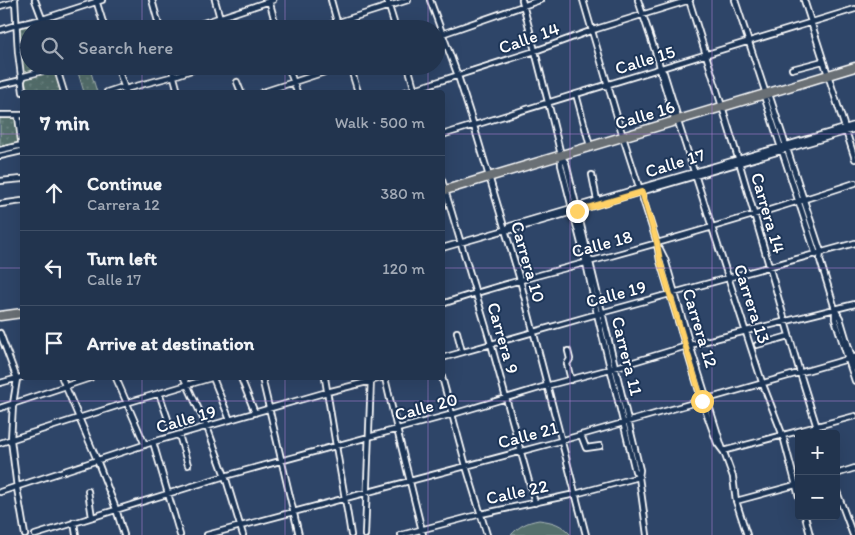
<!DOCTYPE html>
<meta charset="utf-8">
<style>
body{margin:0;font-family:Itim,sans-serif;background:#2e3f58;color:#f1f3f6}
.controls{position:absolute;right:15px;bottom:15px;display:grid;overflow:hidden;border-radius:5px;box-shadow:0 5px 20px #0002}
.controls button{width:45px;height:45px;display:grid;place-items:center;padding:0;border:0;border-bottom:1px solid #3f4f66;background:#22344e;color:#f1f3f6;font:25px sans-serif}
.stop{position:absolute;width:15px;height:15px;margin:-11px;border:4px solid #ffd166;border-radius:50%;background:#fff}
.stop.end{background:#ffd166;border-color:#fff;box-shadow:0 1px 5px #0008}
.list{margin:0;padding:0;list-style:none}
h2{display:flex;justify-content:space-between;align-items:center;height:65px;margin:0;padding:0 20px;font-size:21px}
h2 small{font-size:16px;font-weight:400;color:#a2aab6}
.list li{display:grid;grid-template-columns:32px 1fr auto;gap:15px;align-items:center;box-sizing:border-box;height:75px;padding:0 20px;border-top:1px solid #3f4f66}
.list b{display:block;font-size:19px;white-space:nowrap}
.list p{margin:0;font-size:16px;white-space:nowrap;color:#a2aab6}
.list em{font-size:16px;font-style:normal;color:#a2aab6}
.icon{flex:none;width:28px;height:28px;fill:none;stroke:currentColor;stroke-width:2;stroke-linecap:round;stroke-linejoin:round}
.map{position:relative;flex:none;width:855px;height:535px;overflow:hidden}
.search{position:absolute;background:#22344e;box-shadow:0 5px 20px #0002;left:20px;top:20px;width:425px;height:55px;display:flex;align-items:center;gap:12px;box-sizing:border-box;padding:0 18px;border-radius:28px;color:#a2aab6;font-size:19px}
.panel{position:absolute;background:#22344e;box-shadow:0 5px 20px #0002;left:20px;top:90px;width:425px;height:290px;border-radius:5px}
.map>svg:first-child{display:block}
.green{fill:url(#green-dots);stroke:#aab8b6}
.pitch{fill:#55706d;stroke:#aab8b6}
.lines{fill:none;stroke-linecap:round;stroke-linejoin:round}
.minor-casing{stroke:#fff;stroke-width:8}
.trunk-casing{stroke:#fff;stroke-width:11}
.minor{stroke:#1d3557;stroke-width:4.5}
.trunk{stroke:#6a7074;stroke-width:8}
.route{stroke:#ffd166;stroke-width:6}
.grid{fill:none;stroke:#b080d9;stroke-width:1;stroke-opacity:0.55}
.labels{text-anchor:middle;dominant-baseline:central;stroke-width:4;stroke-linejoin:round;paint-order:stroke}
.street-label{font-size:18px;fill:#fff;stroke:#1d3557}
</style>
<div class="map">
<svg width="855" height="535" viewBox="0 0 855 535">
<defs>
<pattern id="green-dots" width="8" height="8" patternUnits="userSpaceOnUse" patternTransform="scale(1.25)"><rect width="8" height="8" fill="#55706d"/><path d="M2 2h.1M6 6h.1" fill="none" stroke="#6e8583" stroke-width="1.8" stroke-linecap="round"/></pattern>
</defs>
<rect width="100%" height="100%" fill="#2e4568"/>
<filter id="ink" filterUnits="userSpaceOnUse"><feTurbulence type="fractalNoise" baseFrequency=".02" numOctaves="2"/><feDisplacementMap in="SourceGraphic" scale="10" xChannelSelector="R" yChannelSelector="G"/><feConvolveMatrix kernelMatrix="1 2 1 2 8 2 1 2 1" color-interpolation-filters="sRGB"/></filter>
<g filter="url(#ink)">
<path class="green" d="M35,23H42L44,29H29V66H55L23,75L17,26Z
M76,66H89L97,92H84Z
M56,70L63,92H28L24,76Z
M0,118L18,119V143L0,147Z"/>
<path class="pitch" d="M539,520C554,522 561,524 571,535H511C519,526 527,522 539,520Z"/>
<g class="lines">
<defs>
<path id="minor" d="M15,0L18,52L23,92
M35,0L46,29
M96,0L105,29
M152,0L160,29
M215,0L223,29
M269,0L277,29
M331,0L339,29
M387,0L396,29
M430,0L458,76L474,126L520,280L586,535
M522,0L548,102L561,155V165L586,263L597,314L635,471L639,477
M583,0L623,137L657,243L660,261L702,401L717,443L723,451
M638,0L659,63L661,74L674,117L679,125L762,382L783,436L799,497
M689,0L738,158L800,373L819,434
M735,0L766,94L765,99L816,255
M804,0L855,159
M0,6L15,2
M185,29L273,0
M317,29L408,0
M0,30L16,25L43,19L102,0
M436,36L540,0
M56,66L64,92
M117,66L126,92
M171,66L178,92
M288,66L297,92
M350,66L358,92
M408,66L415,91
M661,69L664,73L677,115V121
M792,69L823,61
M237,82L241,92
M0,85L22,80L24,76L62,66
M107,92L119,88L125,89L174,76L203,66
M263,92L343,66
M405,92L535,51L593,30L690,0
M576,94L590,146
M766,94L770,97L821,252L820,260L835,309V319L855,381
M0,115H22
M18,115L22,150
M442,135L855,9
M0,150L22,145
M0,156L22,151
M561,156L566,163L640,470L639,477L647,535
M592,175L597,200
M442,180L491,344L535,503
M0,181L22,179
M0,204L22,201
M505,230L510,226L855,125
M442,248L505,230H511L855,129
M660,249L665,259L690,345L721,444L733,477L736,501L747,535
M442,304C497,285 552,272 607,257C690,234 773,210 855,183
M836,311L840,318L855,368
M457,332L462,352
M0,333L17,379L13,404L11,440L17,488L25,535
M757,345L789,336
M568,351L570,359L567,364L571,380
M442,358L597,314L855,243
M442,377L466,466L487,535
M62,378L97,460L116,509L124,535
M116,378L145,445
M184,378L207,427L225,476L243,535
M213,378L230,420
M241,378L255,413
M262,378L299,535
M325,378L336,446L349,522L351,535
M385,378L397,429L423,535
M0,383L22,377
M159,393L170,425
M0,408L90,378
M179,435L188,465
M581,435L586,448L600,446
M153,442L180,535
M0,443L126,403L211,378
M723,451L855,416
M836,474L855,468
M836,489L853,535
M88,491L92,517
M0,492L153,442L327,392L371,381L381,378
M736,501L799,484
M805,516L810,535
M74,522L76,535
M35,535L225,476L453,414L546,386L610,369L690,345L855,304
M207,535L560,441L855,357
M365,535L371,378
M401,535L481,514L575,494L639,477"/>
<path id="trunk" d="M442,191L855,67
M0,316L22,313"/>
</defs>
<use href="#minor" class="minor-casing"/>
<use href="#trunk" class="trunk-casing"/>
<use href="#minor" class="minor"/>
<use href="#trunk" class="trunk"/>
</g>
</g>
<g class="lines" filter="url(#ink)">
<path class="route" d="M577,211L642,192L657,243L660,261L702,401"/>
</g>
<path class="grid" d="M142,0V29M285,0V29M428,0V29M570,0V535M712,0V535M142,66V92M285,66V92M428,66V92M0,134H22M442,134H855M0,268H22M442,268H855M142,378V535M285,378V535M428,378V535M0,401H855"/>
<g class="labels">
<g class="street-label">
<text transform="translate(529 38) rotate(-19)">Calle 14</text>
<text transform="translate(645 60) rotate(-17)">Calle 15</text>
<text transform="translate(645 115) rotate(-17)">Calle 16</text>
<text transform="translate(675 163) rotate(-17)">Calle 17</text>
<text transform="translate(768 213) rotate(74)">Carrera 14</text>
<text transform="translate(602 244) rotate(-15)">Calle 18</text>
<text transform="translate(528 262) rotate(74)">Carrera 10</text>
<text transform="translate(616 294) rotate(-15)">Calle 19</text>
<text transform="translate(752 304) rotate(72)">Carrera 13</text>
<text transform="translate(700 328) rotate(73)">Carrera 12</text>
<text transform="translate(503 338) rotate(74)">Carrera 9</text>
<text transform="translate(627 356) rotate(76)">Carrera 11</text>
<text transform="translate(426 407) rotate(-15)">Calle 20</text>
<text transform="translate(186 419) rotate(-16)">Calle 19</text>
<text transform="translate(528 435) rotate(-15)">Calle 21</text>
<text transform="translate(517 492) rotate(-12)">Calle 22</text>
</g>
</g>
</svg>
<div class="controls">
<button>+</button>
<button>−</button>
</div>
<div class="stop" style="left:702px;top:401px"></div>
<div class="stop end" style="left:577px;top:211px"></div>
<div class="search"><svg class="icon" aria-label="search" viewBox="0 0 24 24"><circle cx="10" cy="10" r="6"/><path d="M15 15l6 6"/></svg>Search here</div>
<section class="panel">
<h2>7 min<small>Walk · 500 m</small></h2>
<ul class="list">
<li><svg class="icon" aria-label="ahead" viewBox="0 0 24 24"><path d="M12 20V5M6 11l6-6 6 6"/></svg><div><b>Continue</b><p>Carrera 12</p></div><em>380 m</em></li>
<li><svg class="icon" aria-label="left" viewBox="0 0 24 24"><path d="M17 20v-9H6M10 6l-5 5 5 5"/></svg><div><b>Turn left</b><p>Calle 17</p></div><em>120 m</em></li>
<li><svg class="icon" aria-label="arrive" viewBox="0 0 24 24"><path d="M6 21V4h12l-3 4 3 4H6"/></svg><div><b>Arrive at destination</b></div></li>
</ul>
</section>
</div>
